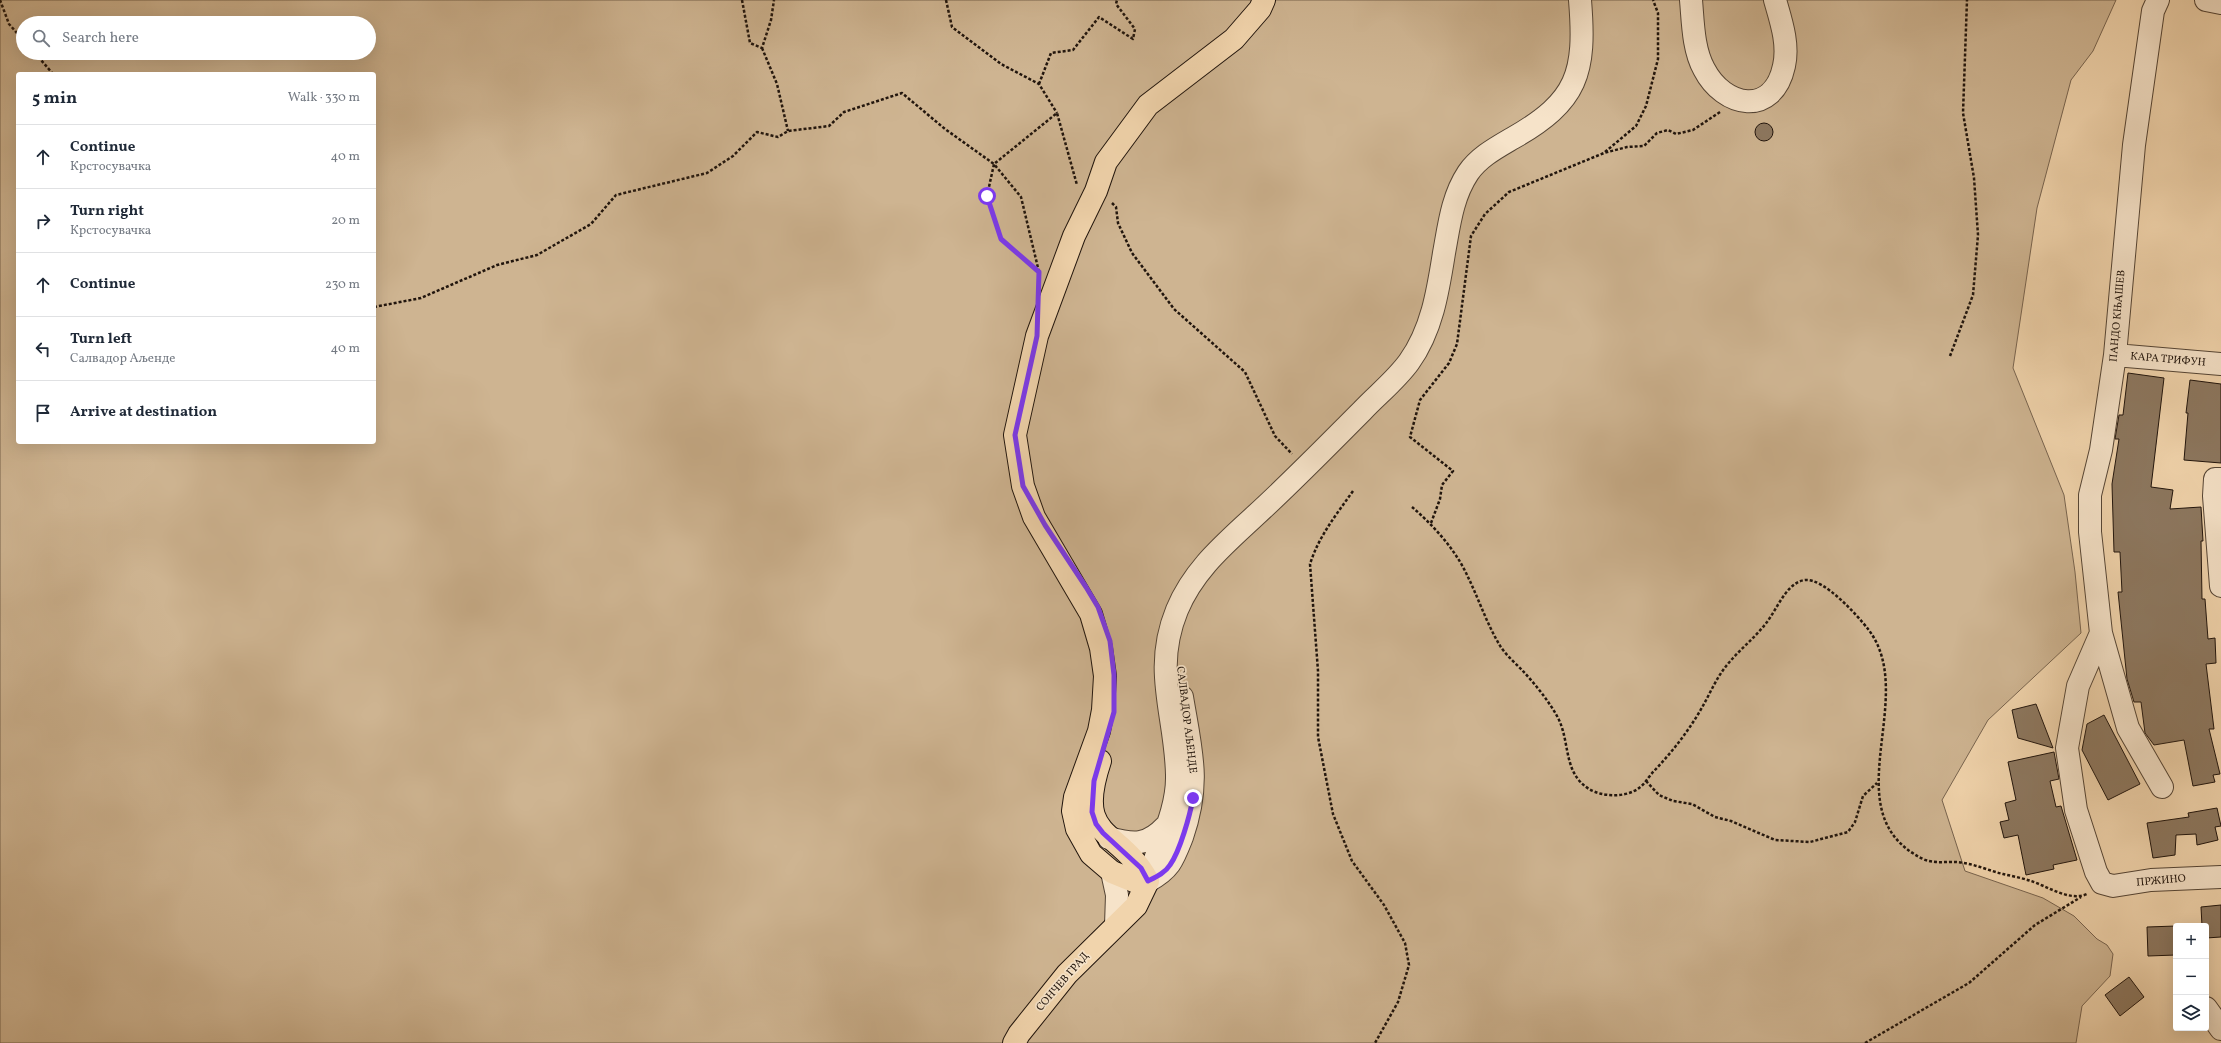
<!DOCTYPE html>
<meta charset="utf-8">
<style>
body{margin:0;font-family:Vollkorn,serif;background:#f6f6f7;color:#1f2937}
.controls{position:absolute;right:12px;bottom:12px;display:grid;overflow:hidden;border-radius:4px;box-shadow:0 4px 16px #0002}
.controls button{width:36px;height:36px;display:grid;place-items:center;padding:0;border:0;border-bottom:1px solid #e0e1e3;background:#fff;color:#1f2937;font:20px sans-serif}
.stop{position:absolute;width:12px;height:12px;margin:-9px;border:3px solid #7c3aed;border-radius:50%;background:#fff}
.stop.end{background:#7c3aed;border-color:#fff;box-shadow:0 1px 4px #0008}
.list{margin:0;padding:0;list-style:none}
h2{display:flex;justify-content:space-between;align-items:center;height:52px;margin:0;padding:0 16px;font-size:17px}
h2 small{font-size:13px;font-weight:400;color:#747a83}
.list li{display:grid;grid-template-columns:26px 1fr auto;gap:12px;align-items:center;box-sizing:border-box;height:64px;padding:0 16px;border-top:1px solid #e0e1e3}
.list b{display:block;font-size:15px;white-space:nowrap}
.list p{margin:0;font-size:13px;white-space:nowrap;color:#747a83}
.list em{font-size:13px;font-style:normal;color:#747a83}
.icon{flex:none;width:22px;height:22px;fill:none;stroke:currentColor;stroke-width:2;stroke-linecap:round;stroke-linejoin:round}
.map{position:relative;flex:none;width:2221px;height:1043px;overflow:hidden}
.search{position:absolute;background:#fff;box-shadow:0 4px 16px #0002;left:16px;top:16px;width:360px;height:44px;display:flex;align-items:center;gap:10px;box-sizing:border-box;padding:0 14px;border-radius:22px;color:#747a83;font-size:15px}
.panel{position:absolute;background:#fff;box-shadow:0 4px 16px #0002;left:16px;top:72px;width:360px;height:372px;border-radius:4px}
.map>svg:first-child{display:block}
.green{fill:#ceb491;stroke:#78644f;fill-rule:evenodd}
.building{fill:#8d7860;stroke:#21150d}
.lines{fill:none;stroke-linecap:round;stroke-linejoin:round}
.minor-casing{stroke:#554535;stroke-width:24}
.major-casing{stroke:#21150d;stroke-width:24}
.path{stroke:#21150d;stroke-width:2.5;stroke-dasharray:3 2;stroke-linecap:butt}
.minor{stroke:#f6e3c9;stroke-width:22}
.major{stroke:#f1d4ac;stroke-width:22}
.route{stroke:#7c3aed;stroke-width:5}
.labels{text-anchor:middle;dominant-baseline:central;stroke-width:3.5;stroke-linejoin:round;paint-order:stroke}
.street-label{font-size:11px;fill:#21150d;stroke:#f6e3c9}
</style>
<div class="map">
<svg width="2221" height="1043" viewBox="0 0 2221 1043">
<rect width="100%" height="100%" fill="#f1d4ac"/>
<filter id="stains"><feTurbulence type="fractalNoise" baseFrequency=".005" numOctaves="4"/><feColorMatrix values="0 0 0 0 .2 0 0 0 0 .09 0 0 0 0 .02 0 0 0 .5 -.17"/></filter>
<radialGradient id="worn" r=".72"><stop offset=".6" stop-color="#630" stop-opacity="0"/><stop offset="1" stop-color="#630" stop-opacity=".3"/></radialGradient>
<path class="green" d="M0,0H2116L2093,51L2071,80L2037,208L2013,368L2064,495L2075,572L2081,633L1988,720L1942,800L1965,871L2043,898L2074,916L2097,939L2107,945L2113,954L2110,976L2082,1006L2076,1043H0ZM23,23H369V53H23ZM18,74H374V442H18Z"/>
<path class="building" d="M1755 132a9 9 0 1 1 18 0a9 9 0 1 1-18 0Z
M2128,373L2164,378L2151,487L2173,490L2170,509L2201,507L2203,541H2201L2202,599H2205L2208,639L2215,638L2216,663L2206,664L2214,729H2209L2220,774L2213,775L2215,782L2193,786L2184,740L2154,745L2145,733L2141,702H2134L2127,679L2118,592H2122L2120,552H2114L2112,484L2119,439H2115L2119,415H2123Z
M2190,380L2221,384V463L2184,460L2188,413H2186Z
M2036,704L2053,748L2018,738L2012,710Z
M2104,715L2140,784L2108,800L2082,750L2087,724Z
M2054,752L2059,779L2050,781L2056,807L2061,806L2077,860L2053,865L2054,869L2026,875L2018,835L2004,838L2000,822L2009,820L2005,803L2016,800L2008,762Z
M2217,808L2221,826L2215,827L2218,840L2197,845L2196,834L2176,835L2175,855L2153,858L2147,823L2189,817L2188,813Z
M2221,905V937L2206,938V926H2202L2201,907Z
M2176,926V955L2148,956L2147,927Z
M2129,977L2144,997L2120,1016L2105,995Z"/>
<g class="lines">
<defs>
<path id="minor" d="M1691,0C1693,22 1693,49 1704,69C1724,108 1773,117 1784,66C1789,44 1781,21 1775,0
M2158,0L2153,11L2134,145L2115,355L2101,450L2090,495V532L2101,633L2078,686L2067,748L2076,810L2096,872L2102,883L2113,886L2151,880L2221,877
M2206,0L2221,3
M2115,355L2221,364
M2221,479H2215L2214,496L2221,586
M2101,633L2128,728L2162,787
M1109,838C1134,845 1147,846 1166,826
M1112,872L1117,895L1116,925
M1148,881C1157,847 1178,812 1177,775C1176,715 1152,671 1177,610C1194,569 1225,544 1257,514C1293,481 1327,446 1362,411C1377,395 1396,380 1409,362C1432,330 1438,291 1444,253C1449,226 1452,197 1468,173C1479,157 1496,148 1513,138C1578,101 1586,73 1580,0
M1148,881C1170,869 1173,860 1182,837C1201,783 1191,751 1182,697
M2206,1008L2221,1029"/>
<path id="major" d="M1100,761C1073,842 1119,826 1148,881
M1148,881H1134L1112,872L1091,854L1077,829L1073,811L1075,797L1099,731L1103,710L1105,676L1101,648L1091,614L1034,517L1023,486L1015,435L1037,336L1074,236L1096,191L1106,162L1148,105L1234,39L1260,9L1264,0
M1014,1043L1019,1034L1067,974L1136,906L1148,881"/>
</defs>
<use href="#minor" class="minor-casing"/>
<use href="#major" class="major-casing"/>
<path class="path" d="M0,0L9,24L23,40
M742,0L750,43L762,48L771,20L774,0
M946,0L952,27L1001,64L1039,84L1057,113
M762,48L777,84L788,131
M35,53L53,74
M1039,84L1051,53L1073,50L1099,17L1133,39L1135,29L1116,4L1117,0
M1605,152L1636,126L1646,106L1658,59V13L1653,0
M1112,203L1116,207L1118,223L1132,253L1174,309L1245,372L1275,436L1292,454
M1039,272L1021,197L994,164L987,196L1001,239L1039,272
M374,307L421,298L497,265L537,255L591,224L616,195L707,173L733,156L757,132L778,137L788,131L829,126L844,112L902,93L945,129L994,164L1057,113L1077,185
M1950,356L1973,295L1978,235L1974,178L1963,113L1967,0
M1353,491C1336,515 1319,536 1310,564L1318,671V737L1333,814L1352,861L1384,905L1405,943L1409,965L1398,1002L1375,1043
M1412,507C1433,525 1455,549 1467,575C1478,597 1486,622 1499,644C1504,653 1514,662 1522,670C1535,684 1548,700 1557,716C1571,741 1562,772 1589,789C1602,797 1626,798 1639,788C1645,784 1649,776 1654,771C1672,752 1687,733 1700,711C1709,696 1716,678 1727,665C1739,650 1755,638 1767,622C1777,609 1787,582 1805,580C1824,578 1857,615 1868,629C1921,697 1830,813 1923,859C1936,865 1950,860 1964,863C1977,865 1990,871 2003,874C2012,876 2022,878 2031,881C2047,886 2070,902 2087,894
M1431,523L1440,499L1442,485L1453,471L1410,437L1420,400L1449,363L1457,344L1471,236L1485,214L1509,192L1604,153L1627,147L1644,146L1657,133L1668,130L1676,134L1693,130L1720,112
M1646,781L1659,795L1673,801L1692,804L1715,817L1731,821L1775,840L1810,842L1848,832L1855,822L1863,796L1877,783
M1865,1043L1969,983L2035,925L2081,897"/>
<use href="#minor" class="minor"/>
<use href="#major" class="major"/>
</g>
<g class="lines">
<path class="route" d="M987,196L1001,239L1039,272L1037,336L1015,435L1023,486L1045,525L1086,587L1098,607L1110,641L1114,675V712L1094,781L1092,812L1096,824L1103,833L1141,868L1148,881C1156,877 1165,873 1170,865C1180,851 1190,815 1193,798"/>
</g>
<g class="labels">
<g class="street-label">
<text transform="translate(2118 316) rotate(-85)">ПАНДО КЊАШЕВ</text>
<text transform="translate(2168 360) rotate(5)">КАРА ТРИФУН</text>
<text transform="translate(1186 720) rotate(83)">САЛВАДОР АЉЕНДЕ</text>
<text transform="translate(2161 881) rotate(-5)">ПРЖИНО</text>
<text transform="translate(1063 982) rotate(-49)">СОНЧЕВ ГРАД</text>
</g>
</g>
<rect width="100%" height="100%" filter="url(#stains)"/>
<rect width="100%" height="100%" fill="url(#worn)"/>
</svg>
<div class="controls">
<button>+</button>
<button>−</button>
<button><svg class="icon" aria-label="layers" viewBox="0 0 24 24"><path d="M12 4l9 5-9 5-9-5zM3 14l9 5 9-5"/></svg></button>
</div>
<div class="stop" style="left:987px;top:196px"></div>
<div class="stop end" style="left:1193px;top:798px"></div>
<div class="search"><svg class="icon" aria-label="search" viewBox="0 0 24 24"><circle cx="10" cy="10" r="6"/><path d="M15 15l6 6"/></svg>Search here</div>
<section class="panel">
<h2>5 min<small>Walk · 330 m</small></h2>
<ul class="list">
<li><svg class="icon" aria-label="ahead" viewBox="0 0 24 24"><path d="M12 20V5M6 11l6-6 6 6"/></svg><div><b>Continue</b><p>Крстосувачка</p></div><em>40 m</em></li>
<li><svg class="icon" aria-label="right" viewBox="0 0 24 24"><path d="M7 20v-9h11M14 6l5 5-5 5"/></svg><div><b>Turn right</b><p>Крстосувачка</p></div><em>20 m</em></li>
<li><svg class="icon" aria-label="ahead" viewBox="0 0 24 24"><path d="M12 20V5M6 11l6-6 6 6"/></svg><div><b>Continue</b></div><em>230 m</em></li>
<li><svg class="icon" aria-label="left" viewBox="0 0 24 24"><path d="M17 20v-9H6M10 6l-5 5 5 5"/></svg><div><b>Turn left</b><p>Салвадор Аљенде</p></div><em>40 m</em></li>
<li><svg class="icon" aria-label="arrive" viewBox="0 0 24 24"><path d="M6 21V4h12l-3 4 3 4H6"/></svg><div><b>Arrive at destination</b></div></li>
</ul>
</section>
</div>
